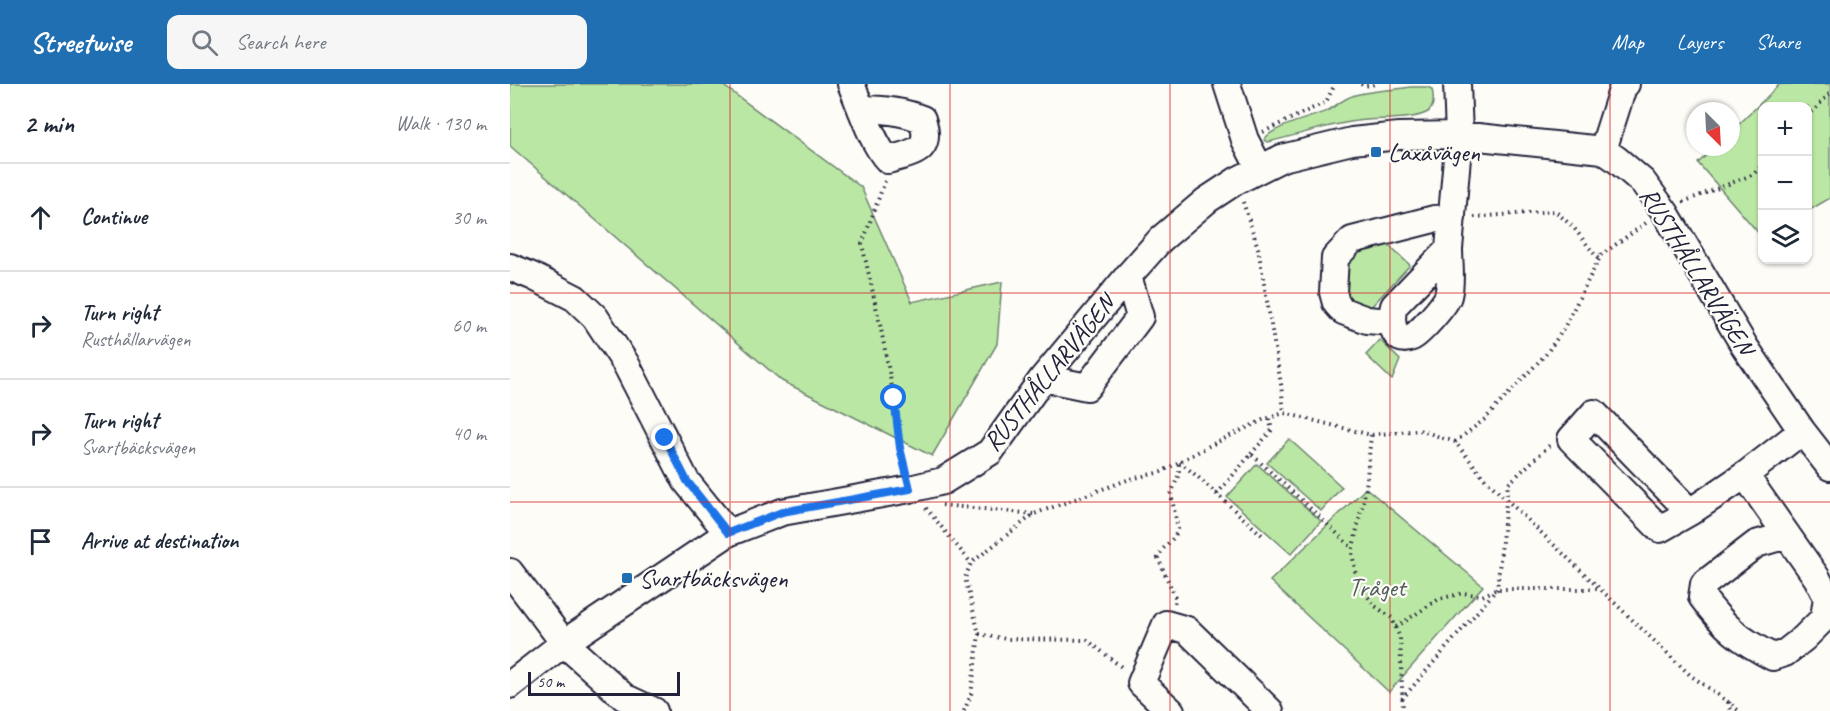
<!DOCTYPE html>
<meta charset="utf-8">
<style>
body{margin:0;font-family:Caveat,sans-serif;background:#f6f6f7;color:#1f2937}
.controls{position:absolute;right:18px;top:18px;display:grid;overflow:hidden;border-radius:12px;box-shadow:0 2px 4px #0004}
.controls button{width:54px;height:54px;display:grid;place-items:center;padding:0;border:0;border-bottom:2px solid #e0e1e3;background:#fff;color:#1f2937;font:30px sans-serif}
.compass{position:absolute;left:1176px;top:18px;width:54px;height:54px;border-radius:50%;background:#fff;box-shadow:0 2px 4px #0004;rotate:156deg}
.scale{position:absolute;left:18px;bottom:15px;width:152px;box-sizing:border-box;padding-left:6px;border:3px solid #22223b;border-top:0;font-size:16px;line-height:21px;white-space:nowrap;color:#22223b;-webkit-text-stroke:4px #fdfcf7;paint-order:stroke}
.stop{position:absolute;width:18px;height:18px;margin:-14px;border:4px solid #1a73e8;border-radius:50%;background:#fff}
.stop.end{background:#1a73e8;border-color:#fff;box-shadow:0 2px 6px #0008}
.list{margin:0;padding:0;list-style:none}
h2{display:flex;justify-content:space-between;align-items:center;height:78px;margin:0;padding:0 24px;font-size:26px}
h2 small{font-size:20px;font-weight:400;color:#747a83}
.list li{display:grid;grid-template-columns:39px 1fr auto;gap:18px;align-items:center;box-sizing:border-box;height:108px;padding:0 24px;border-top:2px solid #e0e1e3}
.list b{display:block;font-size:22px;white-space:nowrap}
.list p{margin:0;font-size:20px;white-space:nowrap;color:#747a83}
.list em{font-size:20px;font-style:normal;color:#747a83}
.icon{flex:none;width:33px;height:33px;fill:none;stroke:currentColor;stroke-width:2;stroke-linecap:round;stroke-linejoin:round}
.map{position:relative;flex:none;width:1320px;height:627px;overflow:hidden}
header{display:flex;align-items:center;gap:36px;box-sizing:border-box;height:84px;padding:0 30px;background:#1f6fb2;color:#fff}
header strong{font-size:28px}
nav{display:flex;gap:33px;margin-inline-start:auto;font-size:21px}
.search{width:420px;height:54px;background:#f6f6f7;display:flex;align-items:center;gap:15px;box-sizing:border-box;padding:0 21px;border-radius:12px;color:#747a83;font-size:22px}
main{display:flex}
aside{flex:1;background:#fff}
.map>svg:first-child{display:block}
.green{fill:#bbe7a5;stroke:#6e8470;stroke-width:1.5}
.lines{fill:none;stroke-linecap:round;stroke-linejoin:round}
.minor-casing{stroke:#22223b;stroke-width:30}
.path{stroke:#22223b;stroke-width:4;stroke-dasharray:1.5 4.5;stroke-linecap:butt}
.minor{stroke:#fdfcf7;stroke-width:26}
.route{stroke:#1a73e8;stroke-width:8}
.grid{fill:none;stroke:#d62828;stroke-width:1.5;stroke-opacity:0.55}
.poi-dot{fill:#1f6fb2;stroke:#fdfcf7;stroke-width:2}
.labels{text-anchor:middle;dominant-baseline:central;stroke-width:4.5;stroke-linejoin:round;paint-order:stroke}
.poi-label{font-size:26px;fill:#22223b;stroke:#fdfcf7;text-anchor:start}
.street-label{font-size:26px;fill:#22223b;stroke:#fdfcf7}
.park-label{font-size:26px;fill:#505d5b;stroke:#fdfcf7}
</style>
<header>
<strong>Streetwise</strong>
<div class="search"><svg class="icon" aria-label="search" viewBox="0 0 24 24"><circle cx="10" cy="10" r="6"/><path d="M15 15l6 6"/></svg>Search here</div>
<nav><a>Map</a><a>Layers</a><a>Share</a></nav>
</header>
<main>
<aside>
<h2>2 min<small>Walk · 130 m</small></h2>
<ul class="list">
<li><svg class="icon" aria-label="ahead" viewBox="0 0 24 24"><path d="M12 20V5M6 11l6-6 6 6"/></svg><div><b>Continue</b></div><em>30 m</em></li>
<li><svg class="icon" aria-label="right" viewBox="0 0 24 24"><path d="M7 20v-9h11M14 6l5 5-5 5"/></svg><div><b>Turn right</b><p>Rusthållarvägen</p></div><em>60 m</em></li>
<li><svg class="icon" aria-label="right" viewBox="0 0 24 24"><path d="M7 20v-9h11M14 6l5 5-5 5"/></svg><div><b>Turn right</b><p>Svartbäcksvägen</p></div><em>40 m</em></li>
<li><svg class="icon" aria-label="arrive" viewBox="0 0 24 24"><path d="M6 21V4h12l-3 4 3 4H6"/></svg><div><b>Arrive at destination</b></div></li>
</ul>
</aside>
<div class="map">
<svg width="1320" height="627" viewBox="0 0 1320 627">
<rect width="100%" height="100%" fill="#fdfcf7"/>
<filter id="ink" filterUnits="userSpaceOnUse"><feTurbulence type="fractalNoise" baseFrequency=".0167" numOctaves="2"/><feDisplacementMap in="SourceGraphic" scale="12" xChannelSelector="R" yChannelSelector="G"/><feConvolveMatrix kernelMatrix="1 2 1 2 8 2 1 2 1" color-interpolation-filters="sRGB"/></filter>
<g filter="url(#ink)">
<path class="green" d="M0,0H211L351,103L402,218L492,198L487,260L422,372L272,297L0,62Z
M1270,0H1320V114L1298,127V22H1252V153L1188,79L1205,63H1221V48Z
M900,3H917L922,5C924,14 925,25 916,29C900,37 866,34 847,37C817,41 788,51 758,58L754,56C762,42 801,34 817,27C826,22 834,14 845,11C861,7 884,6 900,3Z
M869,153L900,181L860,224L838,223L831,177Z
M870,256L890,276L882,296L856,271Z
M779,355L832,403L811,427L757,379Z
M747,380L811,437L781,470L717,413Z
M856,404L973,502L879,608L760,497Z"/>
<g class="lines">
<defs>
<path id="minor" d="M341,0C350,21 363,61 378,76C404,68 423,68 412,35C392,27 373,25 351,25
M717,0L735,56L750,85
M1093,66L1113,3L1116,0
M939,165C939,180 942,197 938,212C936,220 909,250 902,253C882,262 880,235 884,222L939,165L949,51L947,0
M0,183L22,192L65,214L85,233L116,280L176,397L218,449
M881,238L857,236L846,232L833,227L826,219L823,208L825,174L842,156L924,135L942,134
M533,294L577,303L630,233L618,192
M1235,391L1307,494L1317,513L1314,534L1294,554L1275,569L1263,573C1231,557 1213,542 1192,513L1194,500L1246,460L1277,451
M1180,428L1150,445L1061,355L1084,329L1180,428L1235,391L1292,347
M0,488L54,559L114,613L144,627
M0,601L54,559L218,449L272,428L400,405L433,397L480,368L533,294L618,192L651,155L697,116L726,97L772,74L842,57L889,52L949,51L1093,66L1106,75L1133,98L1155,128L1235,263L1292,347L1320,383
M661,627L631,599L656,540L677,546L760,627"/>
</defs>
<use href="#minor" class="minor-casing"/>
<path class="path" d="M851,0L854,2L865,0
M1298,33L1320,9
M753,48L816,18L825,0
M375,97L352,160L371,245L384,314L390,364L395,384
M733,118L748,164L771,300L774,329
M1173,118L1244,90L1252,81
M964,133L1045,127L1064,144L1089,176
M861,351L856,404L842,468L847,498L865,522L882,534L890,554L893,627
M945,358L975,335L1036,270L1053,246L1091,171L1136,139
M741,370L762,346L759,334
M670,378L689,394L752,451
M707,410L741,370L812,435L842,464
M432,421L524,430
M416,424L461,479
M665,519L666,515L648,474L652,466L665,452L668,445L661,410L669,390V379
M886,543L929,515L953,509L972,512L987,505H1090
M469,550L496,555L577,556L614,585
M892,615L987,505L998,400L1040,361
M1219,618L1221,627
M454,627L461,611L469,550L455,494L461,479L524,430L620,395L651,388L699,362L753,336L774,329L861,351L909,346L945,358L975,395L1180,591L1218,618L1229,627"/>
<use href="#minor" class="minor"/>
</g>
</g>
<g class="lines" filter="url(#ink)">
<path class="route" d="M155,354L177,397L218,449L272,428L400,405L390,364L384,314"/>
</g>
<path class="grid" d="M220,0V627M440,0V627M660,0V627M880,0V627M1100,0V627M0,209H1320M0,418H1320"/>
<g class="poi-dot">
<rect x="860" y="62" width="12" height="12" rx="3"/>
<rect x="111" y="488" width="12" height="12" rx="3"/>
</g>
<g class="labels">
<g class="poi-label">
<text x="878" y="68">Laxåvägen</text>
<text x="129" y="494">Svartbäcksvägen</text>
</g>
<g class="street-label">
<text transform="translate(1187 187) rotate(58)">RUSTHÅLLARVÄGEN</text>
<text transform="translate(539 289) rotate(-51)">RUSTHÅLLARVÄGEN</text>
</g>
<g class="park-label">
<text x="867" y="503">Tråget</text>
</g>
</g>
</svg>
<div class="controls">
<button>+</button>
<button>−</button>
<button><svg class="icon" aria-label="layers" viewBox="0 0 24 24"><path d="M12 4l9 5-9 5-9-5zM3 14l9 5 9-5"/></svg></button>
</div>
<svg class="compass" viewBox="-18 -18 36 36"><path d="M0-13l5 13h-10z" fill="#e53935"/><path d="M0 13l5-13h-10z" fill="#747a83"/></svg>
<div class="scale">50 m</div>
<div class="stop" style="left:384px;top:314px"></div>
<div class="stop end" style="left:155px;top:354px"></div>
</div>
</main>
